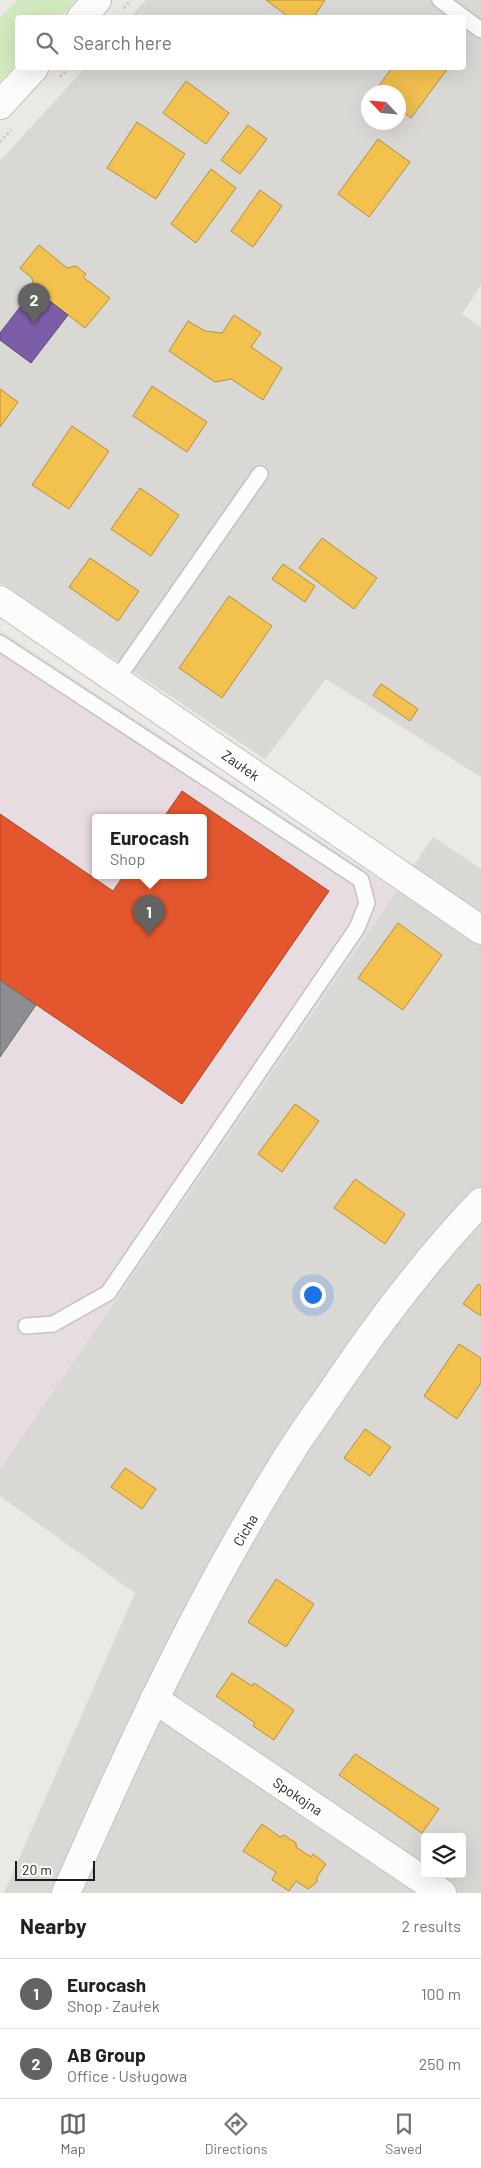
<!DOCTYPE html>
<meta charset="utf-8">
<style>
body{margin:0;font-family:Barlow,sans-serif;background:#f6f6f6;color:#202124}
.controls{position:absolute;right:15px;bottom:15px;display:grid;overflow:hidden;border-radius:5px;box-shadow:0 5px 20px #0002}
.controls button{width:45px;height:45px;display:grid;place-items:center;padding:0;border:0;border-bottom:1px solid #e0e0e0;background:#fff;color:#202124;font:25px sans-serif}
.compass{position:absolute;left:361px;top:85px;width:45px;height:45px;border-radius:50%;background:#fff;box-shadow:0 5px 20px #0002;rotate:296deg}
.scale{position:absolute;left:15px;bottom:12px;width:80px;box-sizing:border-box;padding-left:5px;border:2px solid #1b1b1b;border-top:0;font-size:14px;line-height:18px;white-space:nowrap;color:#1b1b1b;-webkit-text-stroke:4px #fff;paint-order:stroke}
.you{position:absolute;left:312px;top:1294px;width:18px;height:18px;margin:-12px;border:4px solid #fff;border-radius:50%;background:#1a73e8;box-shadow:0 0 0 8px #1a73e833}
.badge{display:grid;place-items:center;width:32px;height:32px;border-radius:50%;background:#636361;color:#fff;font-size:16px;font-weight:700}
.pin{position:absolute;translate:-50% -41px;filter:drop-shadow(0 1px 2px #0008)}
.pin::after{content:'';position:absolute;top:26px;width:18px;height:15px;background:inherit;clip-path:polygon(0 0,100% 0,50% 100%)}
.popup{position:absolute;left:92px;top:814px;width:115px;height:65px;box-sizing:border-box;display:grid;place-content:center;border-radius:5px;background:#fff;filter:drop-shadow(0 1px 4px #0005);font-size:16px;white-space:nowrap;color:#757577}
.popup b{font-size:19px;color:#202124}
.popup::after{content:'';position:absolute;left:50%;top:100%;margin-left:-10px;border:10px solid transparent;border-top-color:#fff}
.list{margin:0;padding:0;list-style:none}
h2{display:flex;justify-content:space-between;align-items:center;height:65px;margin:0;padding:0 20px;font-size:21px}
h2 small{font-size:16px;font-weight:400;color:#757577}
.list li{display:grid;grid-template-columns:32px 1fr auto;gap:15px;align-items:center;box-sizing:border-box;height:70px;padding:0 20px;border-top:1px solid #e0e0e0}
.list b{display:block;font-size:19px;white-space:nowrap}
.list p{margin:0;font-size:16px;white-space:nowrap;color:#757577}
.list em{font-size:16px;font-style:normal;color:#757577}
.icon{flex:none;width:28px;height:28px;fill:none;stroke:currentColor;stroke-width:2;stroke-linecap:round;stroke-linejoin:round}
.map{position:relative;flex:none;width:481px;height:1893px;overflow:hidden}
.search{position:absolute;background:#fff;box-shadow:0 5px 20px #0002;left:15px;right:15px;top:15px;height:55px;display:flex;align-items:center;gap:12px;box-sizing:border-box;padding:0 18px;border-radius:5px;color:#757577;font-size:19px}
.sheet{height:205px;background:#fff}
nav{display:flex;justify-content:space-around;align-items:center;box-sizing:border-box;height:70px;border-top:1px solid #e0e0e0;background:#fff;font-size:14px;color:#757577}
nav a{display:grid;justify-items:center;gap:2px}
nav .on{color:#636361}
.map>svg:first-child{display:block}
.residential{fill:#d9d8d5;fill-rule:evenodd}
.industrial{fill:#e8dce3;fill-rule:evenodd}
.grass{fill:#d3eac0}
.homes{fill:#f2c14e;stroke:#b28f3f}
.shops{fill:#e4572e;stroke:#a84528}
.offices{fill:#7b5ea7;stroke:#5e4a7d}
.industry{fill:#8d8d92;stroke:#6b6b6e}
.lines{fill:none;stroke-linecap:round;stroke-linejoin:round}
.service-casing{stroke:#c2c2c0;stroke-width:18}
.minor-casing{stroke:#c2c2c0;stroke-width:30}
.tertiary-casing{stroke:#c2c2c0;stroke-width:30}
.path{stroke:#d6c8c3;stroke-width:3;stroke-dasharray:2.5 2.5;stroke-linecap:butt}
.service{stroke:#fcfcfb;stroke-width:15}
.minor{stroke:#fcfcfb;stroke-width:28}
.tertiary{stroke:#fcfcfb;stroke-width:28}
.labels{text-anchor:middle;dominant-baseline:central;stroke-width:5;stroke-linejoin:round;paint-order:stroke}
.street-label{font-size:14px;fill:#1b1b1b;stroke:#fff}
</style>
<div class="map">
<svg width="481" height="1893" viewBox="0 0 481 1893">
<rect width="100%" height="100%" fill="#eae9e4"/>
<path class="residential" d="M146,0H481V285L462,314L481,327V777L326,679L265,759L0,583V161L85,68H464V18L130,17ZM368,92H398V122H368Z
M433,837L481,869V1893H4L135,1593L0,1496V1469ZM425,1837H462V1874H425Z"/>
<path class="industrial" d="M0,630L397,891L0,1469ZM95,817H203V875H95Z"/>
<path class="grass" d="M17,0H76L60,17L18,18L17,63L0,82V18Z"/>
<path class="homes" d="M266,0H325L313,18H290Z
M392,68H448L411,118L398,108V92L375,91Z
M186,81L229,113L206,144L163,113Z
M137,122L185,154L156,199L107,168Z
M248,125L267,139L240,174L221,160Z
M378,139L410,162L369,217L338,194Z
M211,169L236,188L196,243L171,224Z
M260,190L282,206L253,247L231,231Z
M39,245L67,268L76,266L86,274L83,277L110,298L85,328L34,289L32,278L20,268Z
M234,315L261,333L251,347L282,368L263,400L231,379L215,382L169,351L188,321L205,331L222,333Z
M152,386L207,422L187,452L133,416Z
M0,389L18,402L0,427Z
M72,426L109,451L69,509L32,485Z
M140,488L179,515L151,556L111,529Z
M322,538L377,578L354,609L299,568Z
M90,558L139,591L118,621L69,587Z
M283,564L315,586L305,602L272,579Z
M229,596L272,626L222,698L179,668Z
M381,684L418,709L410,721L373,695Z
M398,923L442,955L403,1010L358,978Z
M295,1104L319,1121L282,1172L258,1154Z
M355,1179L405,1214L385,1244L334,1208Z
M478,1284L481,1286V1316L463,1304Z
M459,1344L481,1358V1383L457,1419L424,1396Z
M365,1429L391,1447L370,1476L344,1458Z
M125,1468L156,1489L142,1509L111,1487Z
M276,1579L314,1604L286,1647L248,1622Z
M232,1673L252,1686L254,1683L294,1710L274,1740L253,1726L255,1723L216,1696Z
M355,1754L439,1809L422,1833L339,1775Z
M262,1824L280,1837L284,1835L296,1843V1847L311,1857L313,1854L326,1864L317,1877V1882L308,1889L296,1881L289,1891L272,1880L276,1872L243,1851Z"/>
<path class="shops" d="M182,791L329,891L182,1104L0,980V814L113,891L124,875H203V817H164Z"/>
<path class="offices" d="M34,289L68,315L31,363L0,340V333Z"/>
<path class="industry" d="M0,980L36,1005L0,1057Z"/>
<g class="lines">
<defs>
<path id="service" d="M440,0L481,30
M0,643L361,880L367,903L357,928L108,1293L53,1324L26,1326
M117,679L260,474"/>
<path id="minor" d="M0,600L481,930
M154,1699L442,1893
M66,1893C131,1745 199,1598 285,1461C300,1436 318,1412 335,1387C379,1322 427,1258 481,1202"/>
<path id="tertiary" d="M81,18L97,0
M0,105L34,68"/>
</defs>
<use href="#service" class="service-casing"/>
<use href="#minor" class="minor-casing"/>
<use href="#tertiary" class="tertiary-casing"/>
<path class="path" d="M124,8L131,0
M60,77L69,68
M0,142L11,130"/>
<use href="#service" class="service"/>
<use href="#minor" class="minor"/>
<use href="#tertiary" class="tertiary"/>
</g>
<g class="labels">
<g class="street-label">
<text transform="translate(241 765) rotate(35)">Zaułek</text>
<text transform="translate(245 1530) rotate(-60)">Cicha</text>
<text transform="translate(298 1796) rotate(34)">Spokojna</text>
</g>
</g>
</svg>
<div class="controls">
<button><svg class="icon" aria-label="layers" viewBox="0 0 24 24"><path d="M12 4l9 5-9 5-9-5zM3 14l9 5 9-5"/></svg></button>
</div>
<svg class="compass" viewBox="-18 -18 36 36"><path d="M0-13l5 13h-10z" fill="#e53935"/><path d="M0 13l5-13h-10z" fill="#757577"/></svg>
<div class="scale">20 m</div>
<div class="you"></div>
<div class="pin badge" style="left:149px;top:936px">1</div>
<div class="popup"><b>Eurocash</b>Shop</div>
<div class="pin badge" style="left:34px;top:324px">2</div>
<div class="search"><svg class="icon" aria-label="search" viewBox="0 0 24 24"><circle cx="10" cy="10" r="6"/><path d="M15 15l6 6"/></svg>Search here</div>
</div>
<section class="sheet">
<h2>Nearby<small>2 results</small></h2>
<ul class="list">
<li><span class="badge">1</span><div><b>Eurocash</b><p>Shop · Zaułek</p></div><em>100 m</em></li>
<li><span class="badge">2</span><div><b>AB Group</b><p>Office · Usługowa</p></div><em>250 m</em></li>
</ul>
</section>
<nav>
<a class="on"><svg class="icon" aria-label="map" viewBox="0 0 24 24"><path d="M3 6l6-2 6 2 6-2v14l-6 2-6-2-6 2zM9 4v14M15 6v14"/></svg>Map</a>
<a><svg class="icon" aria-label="directions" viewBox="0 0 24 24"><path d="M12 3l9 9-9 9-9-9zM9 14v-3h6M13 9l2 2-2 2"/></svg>Directions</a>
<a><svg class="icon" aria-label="saved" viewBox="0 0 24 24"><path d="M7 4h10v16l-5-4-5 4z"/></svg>Saved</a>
</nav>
